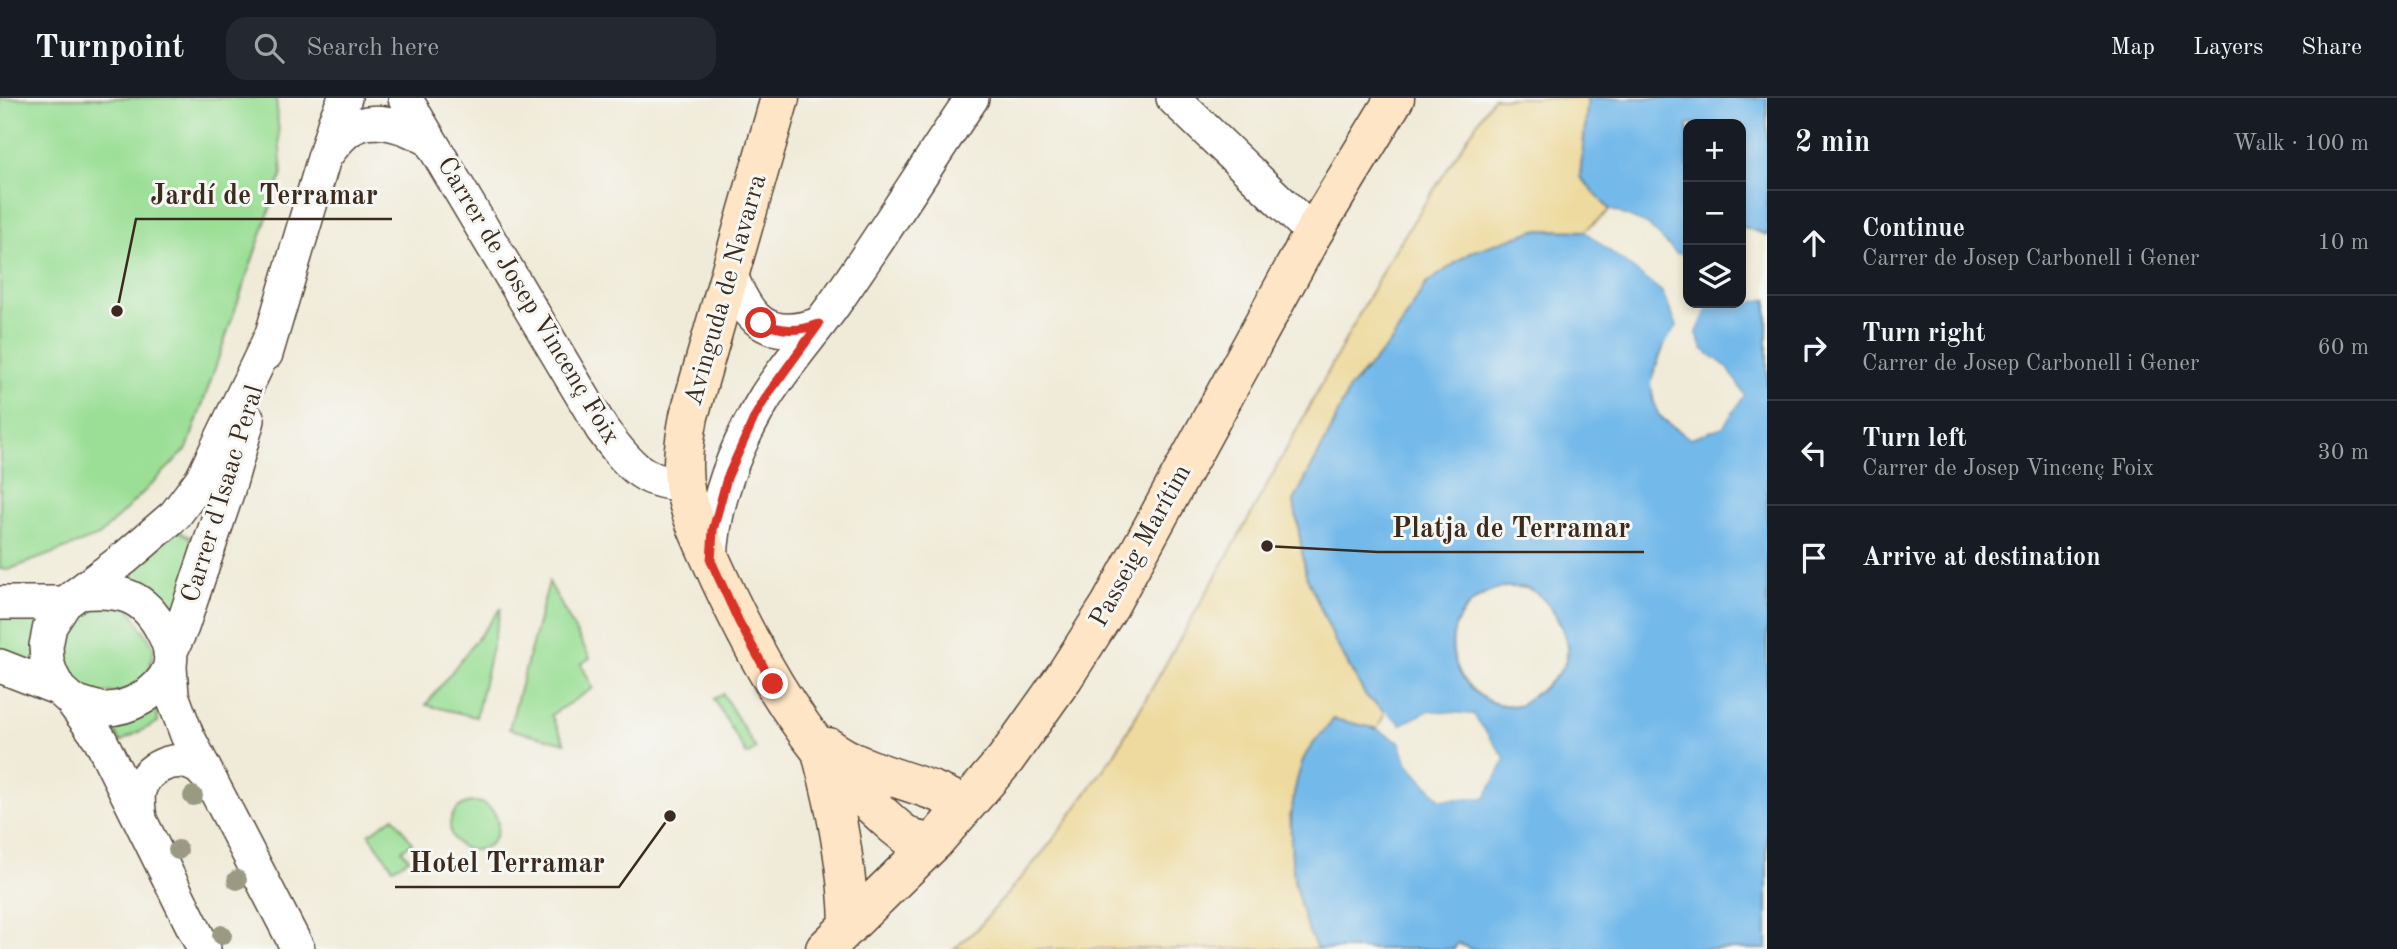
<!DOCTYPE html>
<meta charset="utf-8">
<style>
body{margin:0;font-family:"Old Standard TT",serif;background:#242831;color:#f1f3f6}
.controls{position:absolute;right:21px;top:21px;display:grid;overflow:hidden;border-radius:14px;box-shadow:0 4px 10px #0003}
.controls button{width:63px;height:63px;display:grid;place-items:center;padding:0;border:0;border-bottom:2px solid #363941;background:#171b24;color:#f1f3f6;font:35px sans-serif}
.stop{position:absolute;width:21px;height:21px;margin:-16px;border:5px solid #d93025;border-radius:50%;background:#fff}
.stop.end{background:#d93025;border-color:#fff;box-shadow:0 2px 7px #0008}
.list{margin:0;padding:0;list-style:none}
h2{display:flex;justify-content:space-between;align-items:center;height:91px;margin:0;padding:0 28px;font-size:30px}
h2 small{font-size:23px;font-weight:400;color:#9ea1a6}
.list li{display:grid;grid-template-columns:46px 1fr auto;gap:21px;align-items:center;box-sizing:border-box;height:105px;padding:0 28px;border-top:2px solid #363941}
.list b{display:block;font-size:26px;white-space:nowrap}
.list p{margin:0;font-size:23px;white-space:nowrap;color:#9ea1a6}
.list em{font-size:23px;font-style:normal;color:#9ea1a6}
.icon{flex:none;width:38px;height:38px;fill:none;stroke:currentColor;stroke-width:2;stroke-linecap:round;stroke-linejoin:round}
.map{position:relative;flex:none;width:1767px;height:851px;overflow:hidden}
header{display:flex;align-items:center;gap:42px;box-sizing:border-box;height:98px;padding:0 35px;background:#171b24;border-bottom:2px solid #363941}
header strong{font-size:33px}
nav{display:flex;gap:38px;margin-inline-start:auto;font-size:24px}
.search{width:490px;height:63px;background:#242831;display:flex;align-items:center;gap:18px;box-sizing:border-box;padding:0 24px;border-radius:21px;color:#9ea1a6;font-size:26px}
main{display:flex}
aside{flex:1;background:#171b24}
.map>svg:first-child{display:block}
.green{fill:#9bdf96;stroke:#6b845a;stroke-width:2}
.sand{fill:#eeda9e;stroke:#94825e;stroke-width:2}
.water{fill:#73b9ea;stroke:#577284;stroke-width:2;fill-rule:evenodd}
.pier{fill:#f0ebd8}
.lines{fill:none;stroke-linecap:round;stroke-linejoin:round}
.street-casing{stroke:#56473a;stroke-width:36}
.secondary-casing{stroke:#56473a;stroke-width:41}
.street{stroke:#fff;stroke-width:33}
.secondary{stroke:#fee5c5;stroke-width:38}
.tree{fill:#9a9a82}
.route{stroke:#d93025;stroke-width:9}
.labels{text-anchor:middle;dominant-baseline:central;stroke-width:6;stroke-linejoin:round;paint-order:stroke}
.street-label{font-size:26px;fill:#3b2a1e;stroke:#f6f6f2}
.leader{fill:none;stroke:#3b2a1e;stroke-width:2.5}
.callout-dot{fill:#3b2a1e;stroke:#f6f6f2;stroke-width:2.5}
.callout-label{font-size:28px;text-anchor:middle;font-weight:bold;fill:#3b2a1e;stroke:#f6f6f2;stroke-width:6;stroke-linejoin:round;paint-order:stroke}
</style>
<header>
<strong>Turnpoint</strong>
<div class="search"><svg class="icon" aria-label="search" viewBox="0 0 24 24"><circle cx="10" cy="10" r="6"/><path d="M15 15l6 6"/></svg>Search here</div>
<nav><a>Map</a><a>Layers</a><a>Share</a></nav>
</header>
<main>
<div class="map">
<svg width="1767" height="851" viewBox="0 0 1767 851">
<rect width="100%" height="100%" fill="#f6f6f2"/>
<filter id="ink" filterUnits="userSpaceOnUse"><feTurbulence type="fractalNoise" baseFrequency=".0143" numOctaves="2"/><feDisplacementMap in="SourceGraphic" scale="14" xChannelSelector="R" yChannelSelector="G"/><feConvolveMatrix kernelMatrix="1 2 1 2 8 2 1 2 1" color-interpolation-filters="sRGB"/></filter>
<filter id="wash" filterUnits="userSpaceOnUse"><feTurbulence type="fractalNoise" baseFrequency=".00686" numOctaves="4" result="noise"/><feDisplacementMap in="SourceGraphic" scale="28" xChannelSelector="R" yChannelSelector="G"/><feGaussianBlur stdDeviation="1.57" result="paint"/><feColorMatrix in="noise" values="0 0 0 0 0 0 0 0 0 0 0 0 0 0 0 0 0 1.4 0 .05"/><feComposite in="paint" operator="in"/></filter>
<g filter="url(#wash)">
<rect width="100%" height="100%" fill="#f0ebd8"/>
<path class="green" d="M0,0H276L282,76L187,351L99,438L8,472L0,471Z
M176,432L201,445L176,522L124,485L122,476Z
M549,484L590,560L581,566L593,590L551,617L565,645L509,631Z
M128,508L154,549C147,599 128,593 86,596L64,577L60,533L79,510Z
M39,510L37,570L0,560V516Z
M501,510L476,619L426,607Z
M723,596L756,651L747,657L714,601Z
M156,610L158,624L120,644L112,627L113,622Z
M450 728a24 24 0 1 1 48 0a24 24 0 1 1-48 0Z
M394,719L412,745L402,752L409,761L393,770L369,736Z"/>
<path class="sand" d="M1493,0H1588L1580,79L1610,112L1585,133L1535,132L1426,186L1392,243L1349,291L1329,336L1294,403L1306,477L1335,543L1366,598L1385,613L1378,631L1333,621L1290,716L1294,785L1317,851H954L977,831L1050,746L1115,655L1249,420L1388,163Z"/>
<path class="water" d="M1588,0H1767V137L1741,128V26H1688V157L1676,156L1647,127L1610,112L1580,79Z
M1535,132L1585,133L1662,193L1678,228C1661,249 1642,290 1659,316C1664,325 1681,333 1690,340L1723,328L1744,297L1727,270L1702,251L1696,235L1706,209L1748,205L1767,200V851H1470L1458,845L1454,851H1317C1290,799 1282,721 1302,665C1307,650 1324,634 1334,621L1378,631L1400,643L1407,664L1441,701L1485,699L1505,661L1473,617L1430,613L1401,627L1366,598L1335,543L1306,477L1294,403L1329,336L1349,291L1392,243L1426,186L1471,154ZM1505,489C1515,489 1527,488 1536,495C1554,507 1575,547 1564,567C1555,584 1534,596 1519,608C1512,607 1504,608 1498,606C1462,597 1440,551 1460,519C1470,503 1487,493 1505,489Z"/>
<path class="pier" d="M1610,112L1647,127L1676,156L1688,157V161L1674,159L1645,130L1608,115Z
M1588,130L1666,192L1682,229L1671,244L1654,286L1662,314L1690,336L1721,325L1740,297L1725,272L1699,252L1693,235L1703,207L1712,205H1741V202L1767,196V200L1748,205L1707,209L1696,235L1702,251L1727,270L1744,297L1723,328L1690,340L1659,316L1651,286L1667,242L1678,228L1662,193L1585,133Z
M1385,613L1401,627L1430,613L1473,617L1505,661L1485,699L1441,701L1407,664L1400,643L1378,631L1379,628L1403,640L1410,662L1442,698L1483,695L1501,661L1472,620L1430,617L1401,630L1384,616Z"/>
</g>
<g filter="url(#ink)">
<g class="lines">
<defs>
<path id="street" d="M405,0L602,331C624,361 643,388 684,385
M1173,0L1313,135
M326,57C333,48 340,38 349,32C374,15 407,29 430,42
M730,175C748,222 767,244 819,226
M266,256L335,23L345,0
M711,463C713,405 736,347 766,298C786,267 811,238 833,208C881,140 925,69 972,0
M0,505H65
M170,555L182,529L228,392L248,322
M0,568L59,591
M170,569L172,597L187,637L298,851
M71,602C81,605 93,610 103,611C128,612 159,595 169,571C173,559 169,545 163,534C144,496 119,491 79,495
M140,721C139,712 137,702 139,693C144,670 176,655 198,669C202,672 206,677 210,681
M204,851L100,641L71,602L59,591L51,576L47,563L46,548L50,528L65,505L125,460L175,417L202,381L272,236"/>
<path id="secondary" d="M780,0L689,318C684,345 680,370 686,397C693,426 708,455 720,482C760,568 807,651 879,714C889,723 900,735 913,741C919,743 927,744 934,744
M828,649C869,679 922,682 965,708
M822,658C837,714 848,769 849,828
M825,851L934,744L1005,662L1064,579L1110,507L1313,135L1395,0"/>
</defs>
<use href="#street" class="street-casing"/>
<use href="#secondary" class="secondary-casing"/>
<use href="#street" class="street"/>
<use href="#secondary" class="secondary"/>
</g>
<g class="tree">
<circle cx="193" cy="698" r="10"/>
<circle cx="178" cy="752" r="10"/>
<circle cx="237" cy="782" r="10"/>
<circle cx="222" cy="837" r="10"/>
</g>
</g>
<g class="lines" filter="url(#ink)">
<path class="route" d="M761,225C783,233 797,234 819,226L768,296L755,318L727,380L713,432L711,463L739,524L773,586"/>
</g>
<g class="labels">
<g class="street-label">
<text transform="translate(726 192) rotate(-74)">Avinguda de Navarra</text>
<text transform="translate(528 203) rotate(59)">Carrer de Josep Vincenç Foix</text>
<text transform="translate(223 396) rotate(-73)">Carrer d'Isaac Peral</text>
<text transform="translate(1141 448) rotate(-61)">Passeig Marítim</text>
</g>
</g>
<path class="leader" d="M117 213L136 121H392M1267 448L1378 454H1644M670 718L619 789H395"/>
<g class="callout-dot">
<circle cx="117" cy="213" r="7"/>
<circle cx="1267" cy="448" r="7"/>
<circle cx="670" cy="718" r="7"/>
</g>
<g class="callout-label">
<text x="264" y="106">Jardí de Terramar</text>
<text x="1511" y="439">Platja de Terramar</text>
<text x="507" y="774">Hotel Terramar</text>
</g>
</svg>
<div class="controls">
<button>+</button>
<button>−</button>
<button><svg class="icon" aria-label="layers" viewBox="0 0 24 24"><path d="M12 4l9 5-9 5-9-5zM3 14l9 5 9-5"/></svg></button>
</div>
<div class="stop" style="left:761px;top:225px"></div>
<div class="stop end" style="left:773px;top:586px"></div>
</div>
<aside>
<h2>2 min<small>Walk · 100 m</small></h2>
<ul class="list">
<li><svg class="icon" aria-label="ahead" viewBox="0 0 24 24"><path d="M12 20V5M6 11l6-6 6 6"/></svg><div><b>Continue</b><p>Carrer de Josep Carbonell i Gener</p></div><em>10 m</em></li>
<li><svg class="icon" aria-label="right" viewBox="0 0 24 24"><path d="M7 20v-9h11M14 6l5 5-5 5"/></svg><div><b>Turn right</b><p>Carrer de Josep Carbonell i Gener</p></div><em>60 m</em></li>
<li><svg class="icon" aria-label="left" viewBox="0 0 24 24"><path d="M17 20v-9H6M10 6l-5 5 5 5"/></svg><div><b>Turn left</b><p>Carrer de Josep Vincenç Foix</p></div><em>30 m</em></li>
<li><svg class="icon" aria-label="arrive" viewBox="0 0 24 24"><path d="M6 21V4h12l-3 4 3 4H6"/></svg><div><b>Arrive at destination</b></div></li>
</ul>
</aside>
</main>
